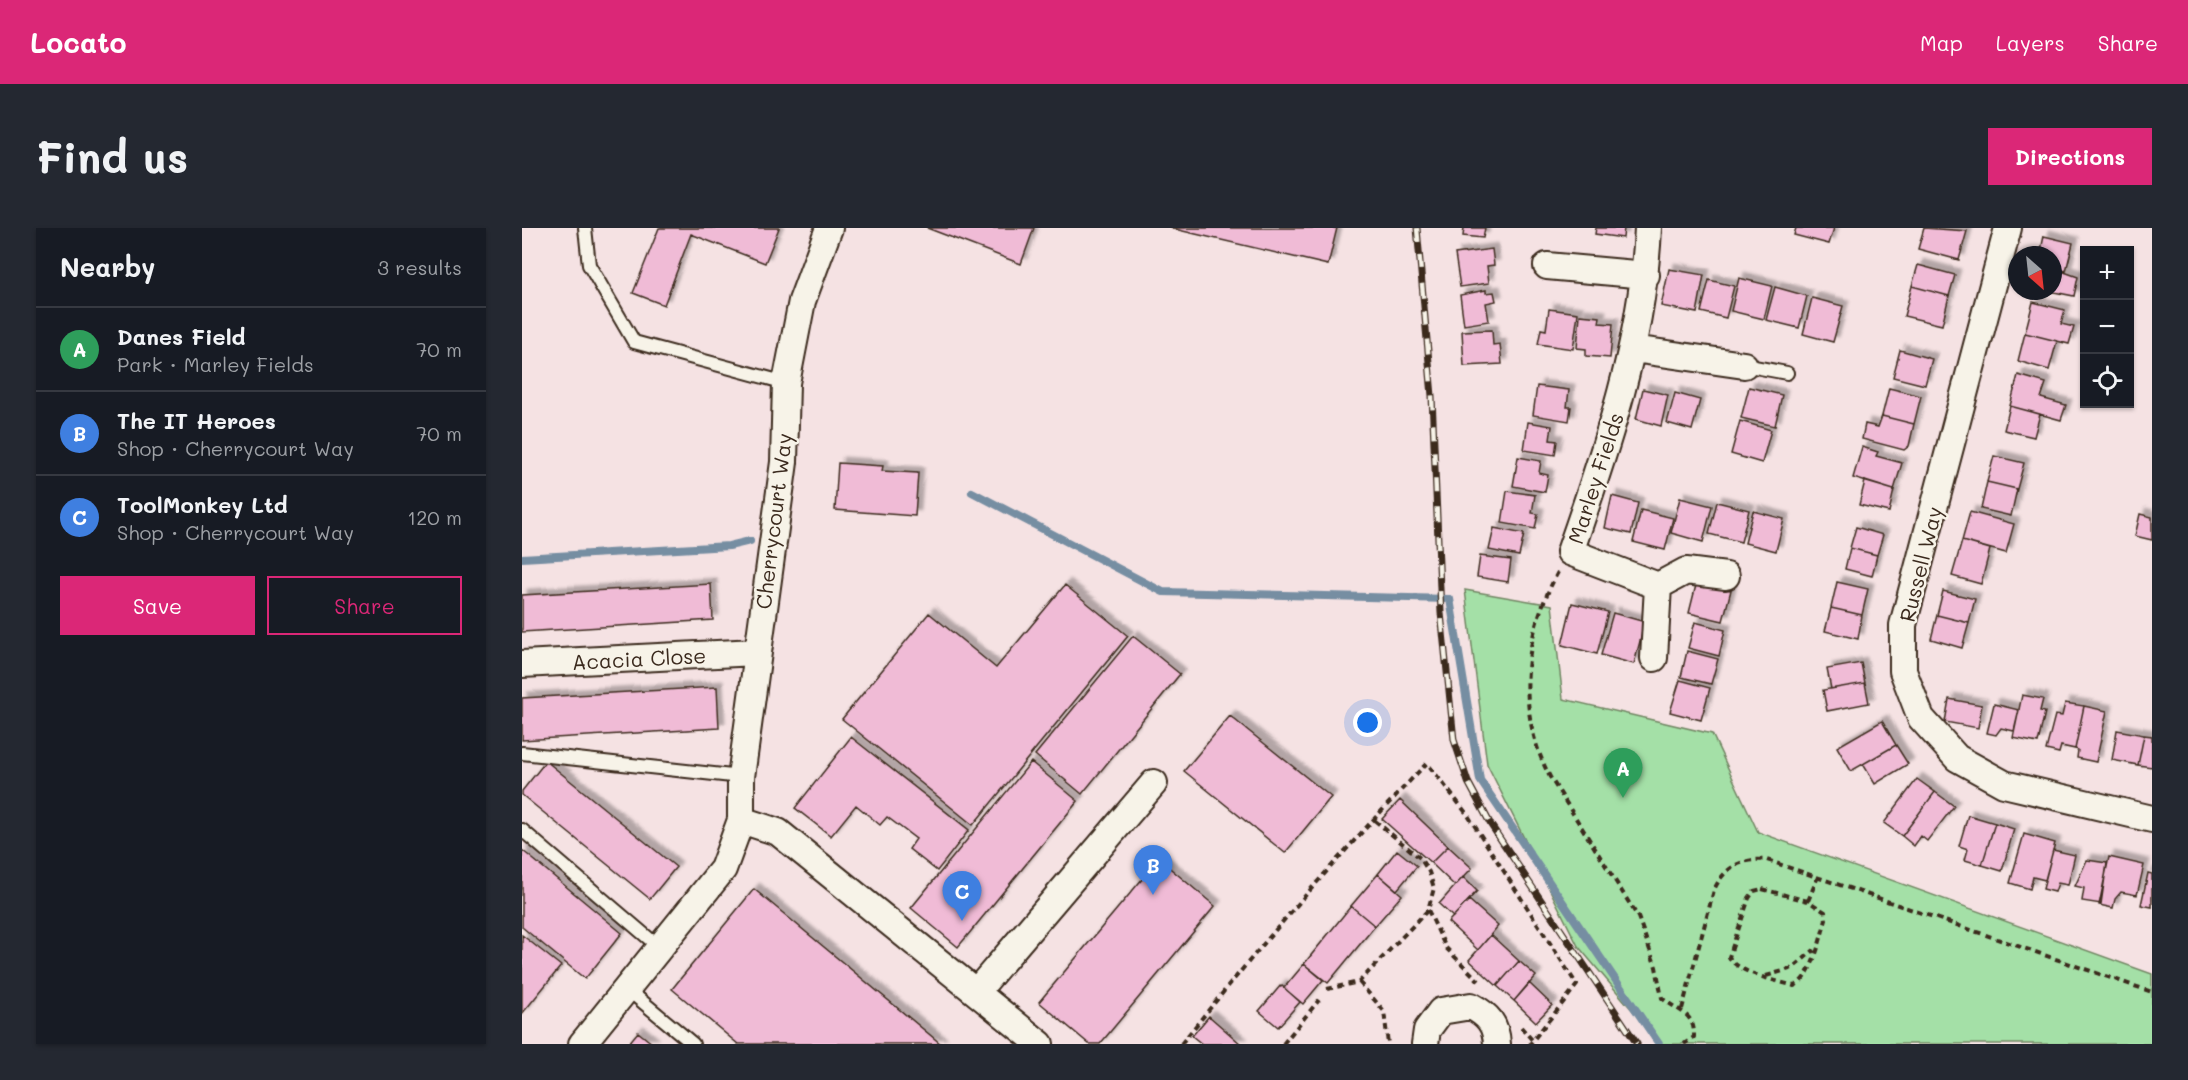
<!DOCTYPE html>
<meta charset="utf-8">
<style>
body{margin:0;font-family:Mali,sans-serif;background:#242831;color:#f1f3f6}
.controls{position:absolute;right:18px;top:18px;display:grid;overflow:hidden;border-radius:0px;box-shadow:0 2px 4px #0004}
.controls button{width:54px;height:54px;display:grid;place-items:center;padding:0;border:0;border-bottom:2px solid #363941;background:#171b24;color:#f1f3f6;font:30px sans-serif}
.compass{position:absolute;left:1486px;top:18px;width:54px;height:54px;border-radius:50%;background:#171b24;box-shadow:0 2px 4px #0004;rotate:153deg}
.you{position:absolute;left:846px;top:495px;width:21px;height:21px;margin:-15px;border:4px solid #fff;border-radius:50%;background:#1a73e8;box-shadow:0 0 0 9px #1a73e833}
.badge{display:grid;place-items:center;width:39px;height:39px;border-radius:50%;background:#db2777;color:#fff;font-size:20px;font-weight:700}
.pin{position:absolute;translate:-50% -50px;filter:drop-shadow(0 2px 3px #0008)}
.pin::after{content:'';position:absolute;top:32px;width:21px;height:18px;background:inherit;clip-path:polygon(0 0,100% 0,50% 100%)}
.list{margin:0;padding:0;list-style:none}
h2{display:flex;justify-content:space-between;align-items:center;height:78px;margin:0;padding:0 24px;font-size:26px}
h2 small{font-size:20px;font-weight:400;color:#9ea1a6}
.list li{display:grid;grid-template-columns:39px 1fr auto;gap:18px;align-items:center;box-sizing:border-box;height:84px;padding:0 24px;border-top:2px solid #363941}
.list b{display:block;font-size:22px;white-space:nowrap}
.list p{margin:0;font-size:20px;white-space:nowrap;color:#9ea1a6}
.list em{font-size:20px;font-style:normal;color:#9ea1a6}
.actions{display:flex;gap:12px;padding:18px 24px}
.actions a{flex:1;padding:14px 0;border:2px solid #db2777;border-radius:0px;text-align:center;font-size:21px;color:#db2777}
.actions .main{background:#db2777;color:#fff}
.icon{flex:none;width:33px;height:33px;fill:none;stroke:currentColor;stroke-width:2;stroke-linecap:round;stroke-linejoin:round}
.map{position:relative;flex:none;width:1630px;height:816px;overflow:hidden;border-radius:0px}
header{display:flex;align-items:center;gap:36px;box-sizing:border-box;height:84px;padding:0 30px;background:#db2777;color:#fff}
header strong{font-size:28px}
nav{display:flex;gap:33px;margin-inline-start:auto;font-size:21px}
.intro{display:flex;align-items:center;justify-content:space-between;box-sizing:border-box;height:144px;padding:0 36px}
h1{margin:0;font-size:42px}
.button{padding:15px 27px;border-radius:0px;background:#db2777;color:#fff;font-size:21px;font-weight:700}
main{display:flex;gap:36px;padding:0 36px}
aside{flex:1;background:#171b24;border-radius:0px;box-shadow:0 2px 4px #0004}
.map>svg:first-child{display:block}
.green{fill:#a4e0a7;stroke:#708562;stroke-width:1.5}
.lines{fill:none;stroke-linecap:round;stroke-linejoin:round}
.stream{stroke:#768ea2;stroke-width:8}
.building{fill:#f0bbd6;stroke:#3b2a1e;stroke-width:1.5;filter:url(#shadow)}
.lane-casing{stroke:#3b2a1e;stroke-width:16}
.street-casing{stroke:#3b2a1e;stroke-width:30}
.path{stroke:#3b2a1e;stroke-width:4;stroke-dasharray:6 4.5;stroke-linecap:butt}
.lane{stroke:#f7f3e8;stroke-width:12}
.street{stroke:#f7f3e8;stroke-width:26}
.rail-casing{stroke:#3b2a1e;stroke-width:7}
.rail{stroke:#f7f3e8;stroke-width:4.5;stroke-dasharray:14;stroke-linecap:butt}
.labels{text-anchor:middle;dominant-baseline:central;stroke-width:5;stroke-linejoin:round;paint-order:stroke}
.street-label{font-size:21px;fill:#3b2a1e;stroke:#f7f3e8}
</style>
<header>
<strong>Locato</strong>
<nav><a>Map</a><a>Layers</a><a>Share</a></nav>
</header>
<div class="intro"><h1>Find us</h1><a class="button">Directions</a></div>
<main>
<aside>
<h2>Nearby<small>3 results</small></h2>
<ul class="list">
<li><span class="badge" style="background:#2e9e5b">A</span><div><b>Danes Field</b><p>Park · Marley Fields</p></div><em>70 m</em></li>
<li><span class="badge" style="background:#3f7fe0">B</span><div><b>The IT Heroes</b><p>Shop · Cherrycourt Way</p></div><em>70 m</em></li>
<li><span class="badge" style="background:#3f7fe0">C</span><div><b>ToolMonkey Ltd</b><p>Shop · Cherrycourt Way</p></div><em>120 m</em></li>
</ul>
<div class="actions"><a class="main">Save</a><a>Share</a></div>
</aside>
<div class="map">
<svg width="1630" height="816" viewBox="0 0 1630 816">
<defs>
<filter id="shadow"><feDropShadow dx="5.5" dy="-5.5" stdDeviation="1.5" flood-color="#0004"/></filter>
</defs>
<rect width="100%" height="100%" fill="#f5e2e3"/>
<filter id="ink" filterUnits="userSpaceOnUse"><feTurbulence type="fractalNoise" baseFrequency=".0167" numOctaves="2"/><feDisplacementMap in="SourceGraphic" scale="12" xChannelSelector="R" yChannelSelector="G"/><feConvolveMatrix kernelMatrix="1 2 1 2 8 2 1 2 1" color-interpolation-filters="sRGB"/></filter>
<g filter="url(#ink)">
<path class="green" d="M943,362L1030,377L1041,471L1190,506L1236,604L1630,746V816H1139L1056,718L965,536Z"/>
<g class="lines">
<path class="stream" d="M450,264L641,364L928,371L958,552L1137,816
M0,330L207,318L228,313"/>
</g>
<path class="building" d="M137,0H257L243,35L169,6L142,77L111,65Z
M405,0H512L499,36Z
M648,0H815L806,37Z
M942,0H963L961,10L941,8Z
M1074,0H1102L1101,10L1073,6Z
M1274,0H1312L1307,16L1272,7Z
M1402,0L1445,3L1437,32L1396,21Z
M1522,8L1551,15L1544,43L1531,40V27H1518Z
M970,21L972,37L965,38L967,55L938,59L933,26Z
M1396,37L1433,47L1427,68L1390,58Z
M1531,40L1556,49L1552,68L1527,63H1531Z
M1147,41L1182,47L1175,85L1139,78Z
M1217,50L1250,58L1242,91L1209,83Z
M1187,52L1212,58L1204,90L1179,84Z
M1390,58L1427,68L1420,97L1382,88Z
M1253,59L1285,68L1277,100L1244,92Z
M964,62V65L972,64L974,73L964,75L967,93L942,97L938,67Z
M1290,70L1321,78L1311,114L1281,106Z
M1511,74L1543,82L1539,96L1552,99L1547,116L1503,105Z
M1027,81L1056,85L1051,121L1016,116L1019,101L1024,102Z
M1058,87L1078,89L1077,95L1091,96L1088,130L1064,128V121L1055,120Z
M970,102L971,117L978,116L980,136L942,138L940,103Z
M1503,105L1535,113L1527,142L1496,133Z
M1378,122L1410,131L1403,157L1371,149Z
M1496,147L1524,155L1519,170L1544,177L1539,192L1488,178Z
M1015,158L1047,162L1045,179H1049L1047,193L1011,187Z
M1227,159L1260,167L1253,198L1219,190Z
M1367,160L1399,168L1392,196L1360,188Z
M1121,161L1146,167L1139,198L1114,191Z
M1153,165L1178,172L1170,202L1145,195Z
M1488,178L1518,186L1512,209L1482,202Z
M1360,188L1392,196L1387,218L1382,222L1340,211L1343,196L1356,199Z
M1218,193L1249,202L1240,235L1209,226Z
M1006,194L1030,198L1028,212L1035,213L1033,227L1002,222Z
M1340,219L1356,224L1354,228L1380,235L1372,262L1331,250Z
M1472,228L1502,235L1495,261L1465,254Z
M996,229L1019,233L1017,245L1026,247L1023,264L991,258Z
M316,235L361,238L360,243L396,245L393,288L313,282Z
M1343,253L1372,262L1367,284L1337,277Z
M1465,254L1495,261L1489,288L1459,281Z
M985,263L1013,267L1010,285L1016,286L1013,301L980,295Z
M1090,268L1116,275L1109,306L1083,300Z
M1158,270L1190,278L1181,314L1149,305Z
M1195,274L1227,282L1219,314L1187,306Z
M1119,282L1151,290L1143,322L1111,314Z
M1231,283L1262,291L1254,323L1223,315Z
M1448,284L1492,296L1484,325L1440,313Z
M1618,286L1630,289V312L1613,308Z
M1334,299L1361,307L1355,327L1328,320Z
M972,300L1002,306L997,328L967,322Z
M1440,313L1468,321L1459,356L1430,348Z
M1328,320L1355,327L1350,348L1323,341Z
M958,328L989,332L986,354L955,349Z
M1175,353L1209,362L1201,393L1167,385Z
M1315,354L1346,361L1340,387L1309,380Z
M189,356L191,392L0,404V367Z
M543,357L606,408L451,597L320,491L407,385L474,440Z
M1421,363L1453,371L1447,395L1415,387Z
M1050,375L1086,384L1075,426L1040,417Z
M1309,380L1340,387L1336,411L1303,403Z
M1091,385L1123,394L1112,436L1079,427Z
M1415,387L1447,395L1440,420L1409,411Z
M1173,394L1203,402L1197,428L1166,420Z
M611,408L658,446L560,566L513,527Z
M1165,423L1196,431L1189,456L1159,449Z
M1339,435L1343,455L1309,461L1305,441Z
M1158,452L1188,460L1179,492L1148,484Z
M1343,455L1347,475L1305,483L1301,462Z
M195,459L197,500L0,512V470Z
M1500,467L1521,471L1518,483L1523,484L1516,515L1491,510Z
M1427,471L1460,477L1456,500L1423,494Z
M1543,475L1562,478L1553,521L1539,518L1537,525L1524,522L1533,487L1540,488Z
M1472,476L1497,482L1492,503L1479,500L1474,507L1465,505Z
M1562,478L1585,483L1574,534L1555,530L1556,522L1553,521Z
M708,488L809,569L763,625L662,543Z
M1360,493L1374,517L1329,543L1315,519Z
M1595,502L1622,507L1616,537L1590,532Z
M1622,507L1630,508V539L1616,537Z
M329,509L447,602L415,643L387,621L394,611L365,589L358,597L334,577L309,608L273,580Z
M1374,517L1386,536L1353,556L1341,536Z
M24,533L154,639L128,671L0,567V563Z
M509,534L556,573L436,719L389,680Z
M1395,551L1413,564L1380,608L1362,595Z
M1413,564L1432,578L1405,613L1399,608L1392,618L1380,608Z
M878,572L926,618L909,635L860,591Z
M1446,587L1473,595L1460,637L1443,632L1446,621L1437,618Z
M1473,595L1492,601L1480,643L1460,637Z
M1502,606L1533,615L1523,652L1511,649L1508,661L1488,655Z
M926,618L950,640L933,658L909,635Z
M0,622L100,705L63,751L0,699Z
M875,622L895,638L875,662L856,646Z
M1531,622L1553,627L1546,657L1536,655L1533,664L1521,661Z
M1587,629L1622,637L1615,667L1599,664L1593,671L1591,680L1577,677Z
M637,631L693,678L578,816H567L517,774Z
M1565,632L1585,635L1579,676L1560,673L1562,660L1553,658Z
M1626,645L1630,646V679L1619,677Z
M856,646L880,667L853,698L829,678Z
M941,649L955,663L931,689L917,676Z
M232,661L419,816H216L150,761Z
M947,672L976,698L956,722L926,694Z
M829,678L853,698L806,755L782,736Z
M0,707L39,738L0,786Z
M969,707L997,733L975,758L947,732Z
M997,733L1014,748L992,773L975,758Z
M782,736L801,752L781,776L762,760Z
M1007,755L1030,777L1014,794L992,773Z
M759,757L778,774L756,799L737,783Z
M687,788L719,816H680L670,808Z
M116,804L131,816H106Z"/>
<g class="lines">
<defs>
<path id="lane" d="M63,0L67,37L112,114L264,155
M1222,137L1265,145
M0,525L219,549
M0,602L138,720
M104,760L171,816"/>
<path id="street" d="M1126,0C1121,113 1085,218 1048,324L1136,358L1132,430
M1486,0L1381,397V443L1399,490L1435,530L1482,556L1630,591
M1025,38L1124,47
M1111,121L1222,137
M1136,358L1164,343L1204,348
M0,436L234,424
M219,592L256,604L518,816
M454,764L632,555
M60,816L201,641L219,592V549L262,234L264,155L280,73L307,0
M903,816L905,802L919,783L949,778C966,787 974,796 975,816"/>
</defs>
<use href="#lane" class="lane-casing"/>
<use href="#street" class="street-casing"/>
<path class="path" d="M1036,344C1001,408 993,483 1028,549L1116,689L1134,739L1140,770C1156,784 1173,784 1172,809L1162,816
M1240,661L1286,673L1303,684L1304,692C1298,711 1291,749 1272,758C1253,752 1217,746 1207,729L1227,670L1232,663Z
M1286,673L1295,651
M906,682L924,720L957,753
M1244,748L1271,740L1292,722
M837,754L862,783L866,816
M805,761L837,754L906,682L912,660L907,644L898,630L851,591
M1160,781L1192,662C1202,639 1220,630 1245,632L1630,764
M999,799L1011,813
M659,816C737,719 819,624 905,535L945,586L1055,757L1008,816
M761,816L797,772"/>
<use href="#lane" class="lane"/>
<use href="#street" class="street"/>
<defs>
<path id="rail" d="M895,0L910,168L919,385L932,512L946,554L969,597L1115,816"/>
</defs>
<use href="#rail" class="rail-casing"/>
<use href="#rail" class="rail"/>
</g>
</g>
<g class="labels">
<g class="street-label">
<text transform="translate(1073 250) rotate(-72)">Marley Fields</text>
<text transform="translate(251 293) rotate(-83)">Cherrycourt Way</text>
<text transform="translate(1398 336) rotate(-76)">Russell Way</text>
<text transform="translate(117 430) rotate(-3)">Acacia Close</text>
</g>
</g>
</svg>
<div class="controls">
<button>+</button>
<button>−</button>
<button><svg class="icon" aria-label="locate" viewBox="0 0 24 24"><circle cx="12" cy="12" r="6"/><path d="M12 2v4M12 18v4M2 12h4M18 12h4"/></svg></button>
</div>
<svg class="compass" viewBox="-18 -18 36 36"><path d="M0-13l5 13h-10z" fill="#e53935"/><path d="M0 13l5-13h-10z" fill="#9ea1a6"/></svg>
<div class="you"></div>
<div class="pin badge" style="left:1101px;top:570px;background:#2e9e5b">A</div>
<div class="pin badge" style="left:631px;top:667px;background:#3f7fe0">B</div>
<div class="pin badge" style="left:440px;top:693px;background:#3f7fe0">C</div>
</div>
</main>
